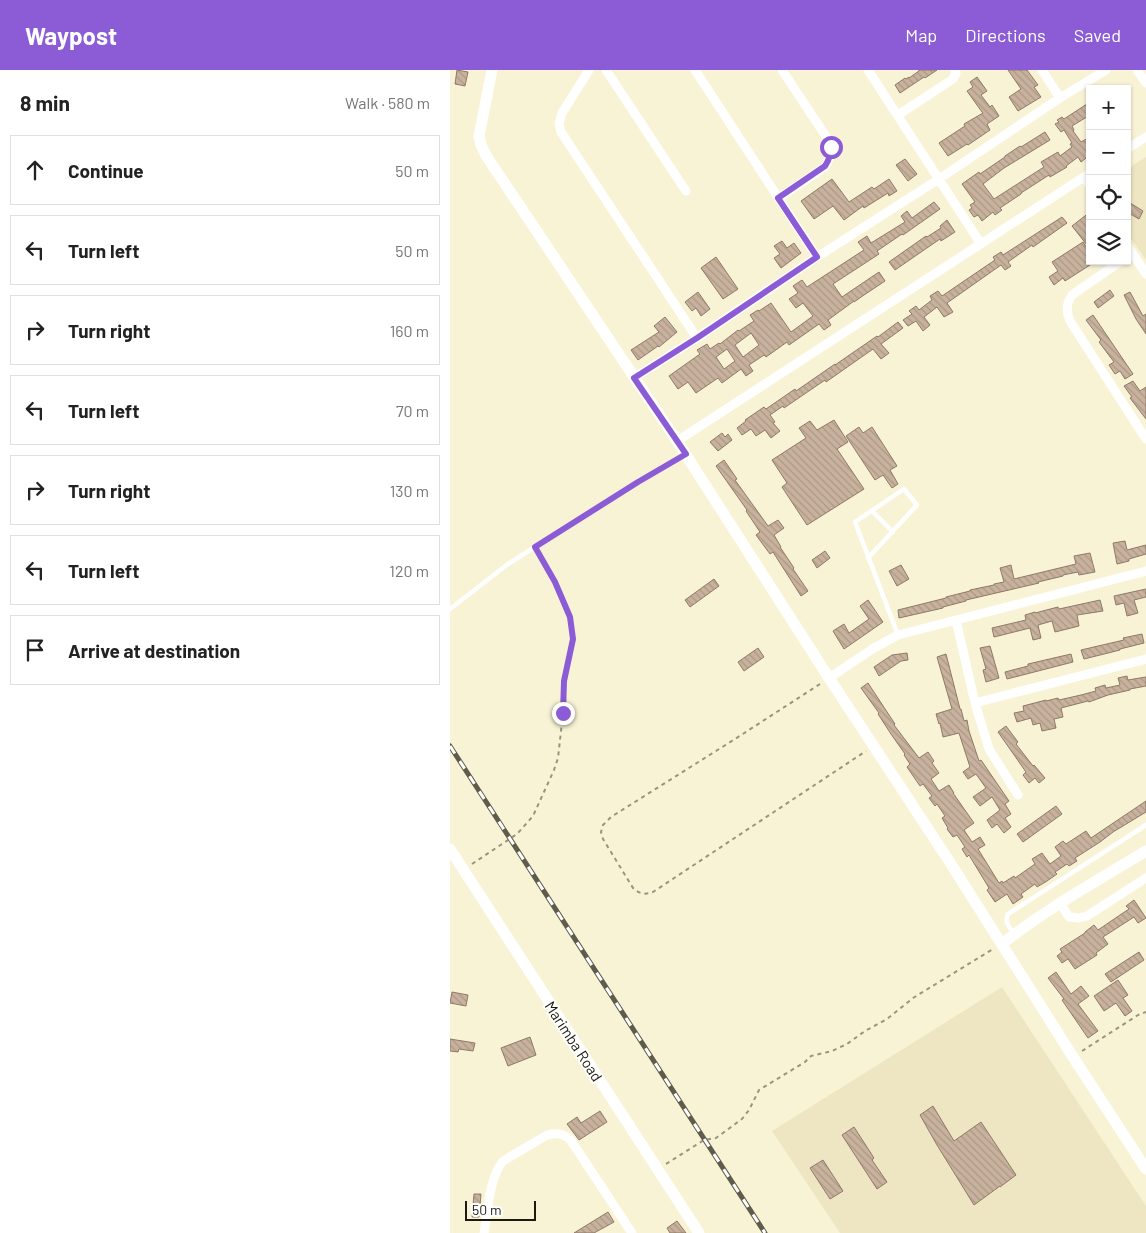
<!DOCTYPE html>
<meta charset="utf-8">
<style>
body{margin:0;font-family:Barlow,sans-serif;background:#f6f6f6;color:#222}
.controls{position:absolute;right:15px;top:15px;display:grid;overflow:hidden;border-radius:0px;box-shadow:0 1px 4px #0004}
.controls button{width:45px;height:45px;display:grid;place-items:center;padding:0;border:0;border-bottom:1px solid #e0e0e0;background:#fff;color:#222;font:25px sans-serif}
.scale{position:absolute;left:15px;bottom:12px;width:71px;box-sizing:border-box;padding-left:5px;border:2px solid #1c1a10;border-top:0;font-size:14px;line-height:18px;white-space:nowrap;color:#1c1a10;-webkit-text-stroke:4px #fff;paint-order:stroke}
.stop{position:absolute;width:15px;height:15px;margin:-11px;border:4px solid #8b5cd5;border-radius:50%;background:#fff}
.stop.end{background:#8b5cd5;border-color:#fff;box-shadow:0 1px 5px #0008}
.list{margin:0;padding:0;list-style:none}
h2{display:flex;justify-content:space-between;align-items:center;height:65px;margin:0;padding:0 20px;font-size:21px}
h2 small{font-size:16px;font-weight:400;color:#767676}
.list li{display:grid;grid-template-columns:32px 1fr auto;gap:15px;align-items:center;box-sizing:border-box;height:70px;margin:0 10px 10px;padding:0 10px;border:1px solid #e0e0e0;border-radius:0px}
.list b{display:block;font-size:19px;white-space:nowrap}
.list em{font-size:16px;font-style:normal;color:#767676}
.icon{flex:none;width:28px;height:28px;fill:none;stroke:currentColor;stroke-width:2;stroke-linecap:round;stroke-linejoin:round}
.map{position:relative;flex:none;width:696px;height:1163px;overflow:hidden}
header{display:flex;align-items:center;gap:30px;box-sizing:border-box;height:70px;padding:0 25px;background:#8b5cd5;color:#fff}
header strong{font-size:24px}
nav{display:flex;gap:28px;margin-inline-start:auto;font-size:18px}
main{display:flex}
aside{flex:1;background:#fff}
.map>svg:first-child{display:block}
.built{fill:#eee6c2}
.building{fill:url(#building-back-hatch);stroke:#8e7a67;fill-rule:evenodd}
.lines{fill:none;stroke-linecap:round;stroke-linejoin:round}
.path{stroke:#999480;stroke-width:2;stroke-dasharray:4 4;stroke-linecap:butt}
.service{stroke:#fff;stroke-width:4.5}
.minor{stroke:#fff;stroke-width:9}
.tertiary{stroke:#fff;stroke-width:11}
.rail-casing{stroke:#5f5c4c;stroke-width:5}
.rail{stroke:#fff;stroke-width:3;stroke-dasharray:9;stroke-linecap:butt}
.route{stroke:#8b5cd5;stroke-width:6}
.labels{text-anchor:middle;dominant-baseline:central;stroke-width:4;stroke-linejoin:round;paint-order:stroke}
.street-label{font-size:15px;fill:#1c1a10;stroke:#fff}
</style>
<header>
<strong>Waypost</strong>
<nav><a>Map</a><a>Directions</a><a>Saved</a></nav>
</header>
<main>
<aside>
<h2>8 min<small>Walk · 580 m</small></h2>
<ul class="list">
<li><svg class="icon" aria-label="ahead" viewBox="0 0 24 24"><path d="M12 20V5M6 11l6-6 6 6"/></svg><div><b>Continue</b></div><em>50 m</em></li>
<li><svg class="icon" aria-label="left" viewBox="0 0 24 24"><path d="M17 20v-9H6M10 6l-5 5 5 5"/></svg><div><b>Turn left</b></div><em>50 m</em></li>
<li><svg class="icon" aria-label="right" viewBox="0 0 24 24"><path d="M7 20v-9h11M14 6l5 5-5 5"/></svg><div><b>Turn right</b></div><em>160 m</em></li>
<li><svg class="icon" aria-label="left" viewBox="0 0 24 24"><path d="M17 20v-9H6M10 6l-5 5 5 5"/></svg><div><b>Turn left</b></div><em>70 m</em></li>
<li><svg class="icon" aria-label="right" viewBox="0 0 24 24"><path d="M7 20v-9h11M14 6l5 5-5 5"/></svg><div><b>Turn right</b></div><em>130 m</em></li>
<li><svg class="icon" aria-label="left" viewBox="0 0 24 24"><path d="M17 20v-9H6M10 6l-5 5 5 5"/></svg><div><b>Turn left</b></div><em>120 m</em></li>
<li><svg class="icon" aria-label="arrive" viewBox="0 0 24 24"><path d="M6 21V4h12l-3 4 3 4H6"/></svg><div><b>Arrive at destination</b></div></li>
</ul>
</aside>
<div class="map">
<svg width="696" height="1163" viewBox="0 0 696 1163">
<defs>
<pattern id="building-back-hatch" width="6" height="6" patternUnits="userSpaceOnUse" patternTransform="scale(1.25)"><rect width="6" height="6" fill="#c8b29e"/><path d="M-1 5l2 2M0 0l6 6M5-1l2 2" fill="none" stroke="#ab9887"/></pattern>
</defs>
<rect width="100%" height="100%" fill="#f9f3d6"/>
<path class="built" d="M696,87V190L677,163V99Z
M552,917L696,1136V1163H390L322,1061Z"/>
<path class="building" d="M7,0L18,2L15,16L5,14Z
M469,0H487L475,8L474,7L450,23L445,15L455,8L456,9L459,7V8L469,1Z
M558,0H577L588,15L584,17L591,27L568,41L559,27L571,19Z
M527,7L537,21L531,25L540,37L542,35L549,46L537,54L540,60L518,75L517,74L498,86L489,73L515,56L514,54L533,43L532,42L517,21L523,17L520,12Z
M640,32V45L622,56L624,60L623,61L631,72L640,67V85L631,92L628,87L616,96L617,97L600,107L599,105L571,123V124L550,138L552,140L545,145L543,142L532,151L528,145L524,147L519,140L522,138L520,135L525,132L512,114L529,102L530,104L555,87V86L570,76L571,77L595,62L600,70L554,98L533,114L544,129L594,97L591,92L608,82L610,86L622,77L620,74L622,73L614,60L611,62L605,54L609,52L607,50L612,47L614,49Z
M455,89L467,104L458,111L446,95Z
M382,109L399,132L422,117L424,119L439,109L447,121L439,126L438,123L414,138L413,136L394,150L383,136L364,149L351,131Z
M677,131L693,141L689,149L677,142Z
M484,132L490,139L453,165L452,164L427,181L429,184L383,214L392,227L429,202L435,211L414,225L404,232V231L378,250L381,255L374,260L369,254L339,275L337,272L316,287L314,285L299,295L303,301L296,306L291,299L272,313L268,308L246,323L238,312L228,319L219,306L250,284L247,280L257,274L260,279L269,273L270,274L288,260L289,261L304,251L300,245L308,240L309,241L321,233L341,262L363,246L353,233L346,238L339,229L348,223L343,216L352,210L357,217L414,180L408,172L417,166L421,173L455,152L451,146L457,141L462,148ZM301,263L309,275L293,287L285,275ZM277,279L285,291L274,299L266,287Z
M640,142V179L622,156Z
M612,147L617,153L583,177L582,175L558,192L561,196L555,200L551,195L497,233L503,242L494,247L487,237L474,247L480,255L473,261L466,251L458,256L453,250L462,244L459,241L466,236L469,240L482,230L480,226L488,221L492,226L545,190L543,187L551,182L553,185Z
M497,150L505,162L491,171L490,169L445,200L439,192L476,166L477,167L491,158L490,156Z
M332,171L337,178L344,173L351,183L331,198L324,188L330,184L324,176Z
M633,172L640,183V195L615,211L613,208L604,215L599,207L608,201L602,192Z
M266,187L288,219L273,229L251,198Z
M660,220L664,226L648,238L644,232Z
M248,222L260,239L251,246L246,238L242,241L235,232Z
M680,222L693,246L696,244V264L686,249L674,225Z
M643,245L683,304L675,309L670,301L665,304L659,295L664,292L649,272L651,270L636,250Z
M215,247L227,262L209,277L208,276L188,290L181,280L209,262L204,256Z
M448,252L453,258L431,274L439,283L431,289L423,279L376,312L375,310L334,338L333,336L320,345L325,352L323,353L330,361L321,368L315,360L306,366L301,359L292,365L287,358L296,351L295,350L314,337L316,339L345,319L346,321L385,294V295L427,266L428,267Z
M683,311L690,321L696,317V349L680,328L682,327L674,316Z
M384,350L398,372L387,379L414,419L357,455L332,417L337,413L322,390L356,368L349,358L360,351L367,360Z
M409,357L413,363L422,357L447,396L440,400L448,414L442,418L433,405L425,410L396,366Z
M272,363L275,367L278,364L282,370L268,381L260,372Z
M274,390L287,409L285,410L318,456L328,450L334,458L324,465L331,477H330L344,498L343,499L358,521L351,526L323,482L320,484L306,465L310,462L296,441L297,440L266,396Z
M675,471L677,480L696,475V484L679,489V491L667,494L663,473Z
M375,481L380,488L367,498L362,490Z
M640,483L645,502L629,505L628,502L613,505V506L588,512L589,513L516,530V531L493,537V538L449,548L448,540L496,528V527L520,521V520L544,515V514L554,512L550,498L561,495L564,509L626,494L624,486Z
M451,495L459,509L447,516L439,501Z
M264,509L269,516L240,537L235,530Z
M696,519V527L684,530L688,543L677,546L674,533L666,535L664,526Z
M418,530L433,552L394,579L383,561L394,554L399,563L419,549L410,536Z
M650,530L653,541L627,545L629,556L605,562L602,551L588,555L591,568L583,570L580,558L544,567L542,558L576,550L575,545L585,542V543L608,537L609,539Z
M692,564L694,573L670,579V580L634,589L631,580L674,570L673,568Z
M540,576L549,608L536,612L533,600L536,599L530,578Z
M308,578L314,587L294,601L288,592Z
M457,583L458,590L451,591L429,606L424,597L442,585Z
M496,584L510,639H511L514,651L517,650L519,661L529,691L531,690L559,731L555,734L561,744L555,748L561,757L554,763L547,754L542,758L537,750L550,740L542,727L530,736L523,727L536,718L526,704L518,709L513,702L520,697L509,663L493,667L490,653L489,654L486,644L502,639L487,587Z
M621,584L623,592L557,609L555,602L578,596V594Z
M677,606L678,610L696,607V616L680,619V620L658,625L639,632L638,631L611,638L613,647L604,649L606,658L592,661L590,653L583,655L581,648L567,652L564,643L574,641L573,636L596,630V631L608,628L609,630L631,625L646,621L645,618L655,615L656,618L670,615L668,608Z
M418,613L445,654L444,655L469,688L478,682L484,691L482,693L489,703L481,709L489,721L499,715L504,723H503L524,753L514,760L522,772L530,767L535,775L528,779L549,813L552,811L553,813L564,806L565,808L585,794L582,789L592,783L600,794L611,786L605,777L613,771L616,774L636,761L641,768L696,731V742L663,762L650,772L625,788L627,791L619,796L617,794L605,802L607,804L597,811L587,817L585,814L571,824L573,827L563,834L557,824L545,832L537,820L539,818L519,785L517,787L512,779L515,777L507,765L503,767L497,759L498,758L492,748L495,746L487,734L485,736L479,728L482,726L473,714L470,716L457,697L460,694L454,685L455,684L441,664L428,644L429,643L411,618Z
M556,656L568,672L566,674L583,696L584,695L595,708L589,713L585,708L579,713L573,705L576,702L548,662Z
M606,736L612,744L573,772L567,764Z
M684,830L696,848L688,853L684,847L653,867L658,874L646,883L647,885L625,899L618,889L612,893L607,886L612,882L610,879L635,863V862L644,855L648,860L670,845L679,839L676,836Z
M689,882L694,890L661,912L655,904Z
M606,902L621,924L631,916L639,926L628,934L648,961L638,968L612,930L614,929L598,908Z
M668,910L678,925L673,928L682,941L675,946L666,933L654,941L644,926Z
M2,922L18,925L16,936L0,933Z
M80,967L86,985L58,996L51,978Z
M0,969L25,973L23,981L9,979L8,982L0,981Z
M483,1036L504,1071L531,1052L566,1105L550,1117V1116L524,1135L487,1075L470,1045Z
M150,1041L157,1052L129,1070L117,1054L127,1047L131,1053Z
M404,1057L424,1088L422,1090L437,1112L427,1119L392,1065Z
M373,1090L393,1121L380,1129L360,1098Z
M24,1124H31L29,1147H22Z
M158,1142L164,1152L144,1163H124Z
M227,1151L236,1163H220L217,1158Z"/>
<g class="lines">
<path class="path" d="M370,614L285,669L161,747L153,755L151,762L153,769L183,818C189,824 195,825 203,822L416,681
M22,794L67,764L83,746L104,700L108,688L113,643L114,611L123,569L120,547L105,512L89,483
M632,981L688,945L696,942
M216,1094L254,1070L266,1068L292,1049L299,1040L309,1020L355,992L361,986L382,981L397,974L415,961L437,949L463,928L543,879"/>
<path class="service" d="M422,441L443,462
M418,488L467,435L454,419L405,452L448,565
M0,539L58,494L188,412L235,385
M564,863C559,857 554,852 558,844L696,755"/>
<path class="minor" d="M139,0L112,43L109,53L111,62L247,268L367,187L489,109L610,28L656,0
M156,0L236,121
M245,0L367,187
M418,0L531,174
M592,0L610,28
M687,0L696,13
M448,45L503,9L506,3L505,0
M677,79L696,67
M634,107L640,116
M329,128L375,97C380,88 382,81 379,71L332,0
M677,175L696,204
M671,191L622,225C616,235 616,240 620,251L696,369
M184,308L247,268
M227,371L640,103
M506,550L525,633L539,679L568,725
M379,608L424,578L448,565L696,501
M525,633L696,589
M610,833L619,847L629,848L637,846L696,808
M34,1163C38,1141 39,1108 53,1091L97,1065C106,1063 112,1063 120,1069L182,1163"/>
<path class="tertiary" d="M42,0L29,66L31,75L37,87L227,371L379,608L501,794L623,987L696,1099
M0,779L249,1163
M552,874C597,838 647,811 696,781"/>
<defs>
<path id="rail" d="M0,676L315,1163"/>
</defs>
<use href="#rail" class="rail-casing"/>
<use href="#rail" class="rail"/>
</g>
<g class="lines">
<path class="route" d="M113,643L114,611L123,569L120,547L105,512L85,477L188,412L236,384L184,308L247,268L367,187L328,128L375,96C379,90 381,85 381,77"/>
</g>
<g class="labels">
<g class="street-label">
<text transform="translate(124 971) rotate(57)">Marimba Road</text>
</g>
</g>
</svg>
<div class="controls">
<button>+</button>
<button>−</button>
<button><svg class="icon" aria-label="locate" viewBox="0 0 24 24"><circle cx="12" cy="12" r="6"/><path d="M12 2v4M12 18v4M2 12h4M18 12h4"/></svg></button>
<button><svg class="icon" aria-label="layers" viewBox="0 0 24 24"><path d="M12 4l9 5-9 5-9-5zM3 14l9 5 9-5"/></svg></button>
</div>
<div class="scale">50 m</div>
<div class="stop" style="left:381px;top:77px"></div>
<div class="stop end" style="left:113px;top:643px"></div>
</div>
</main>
